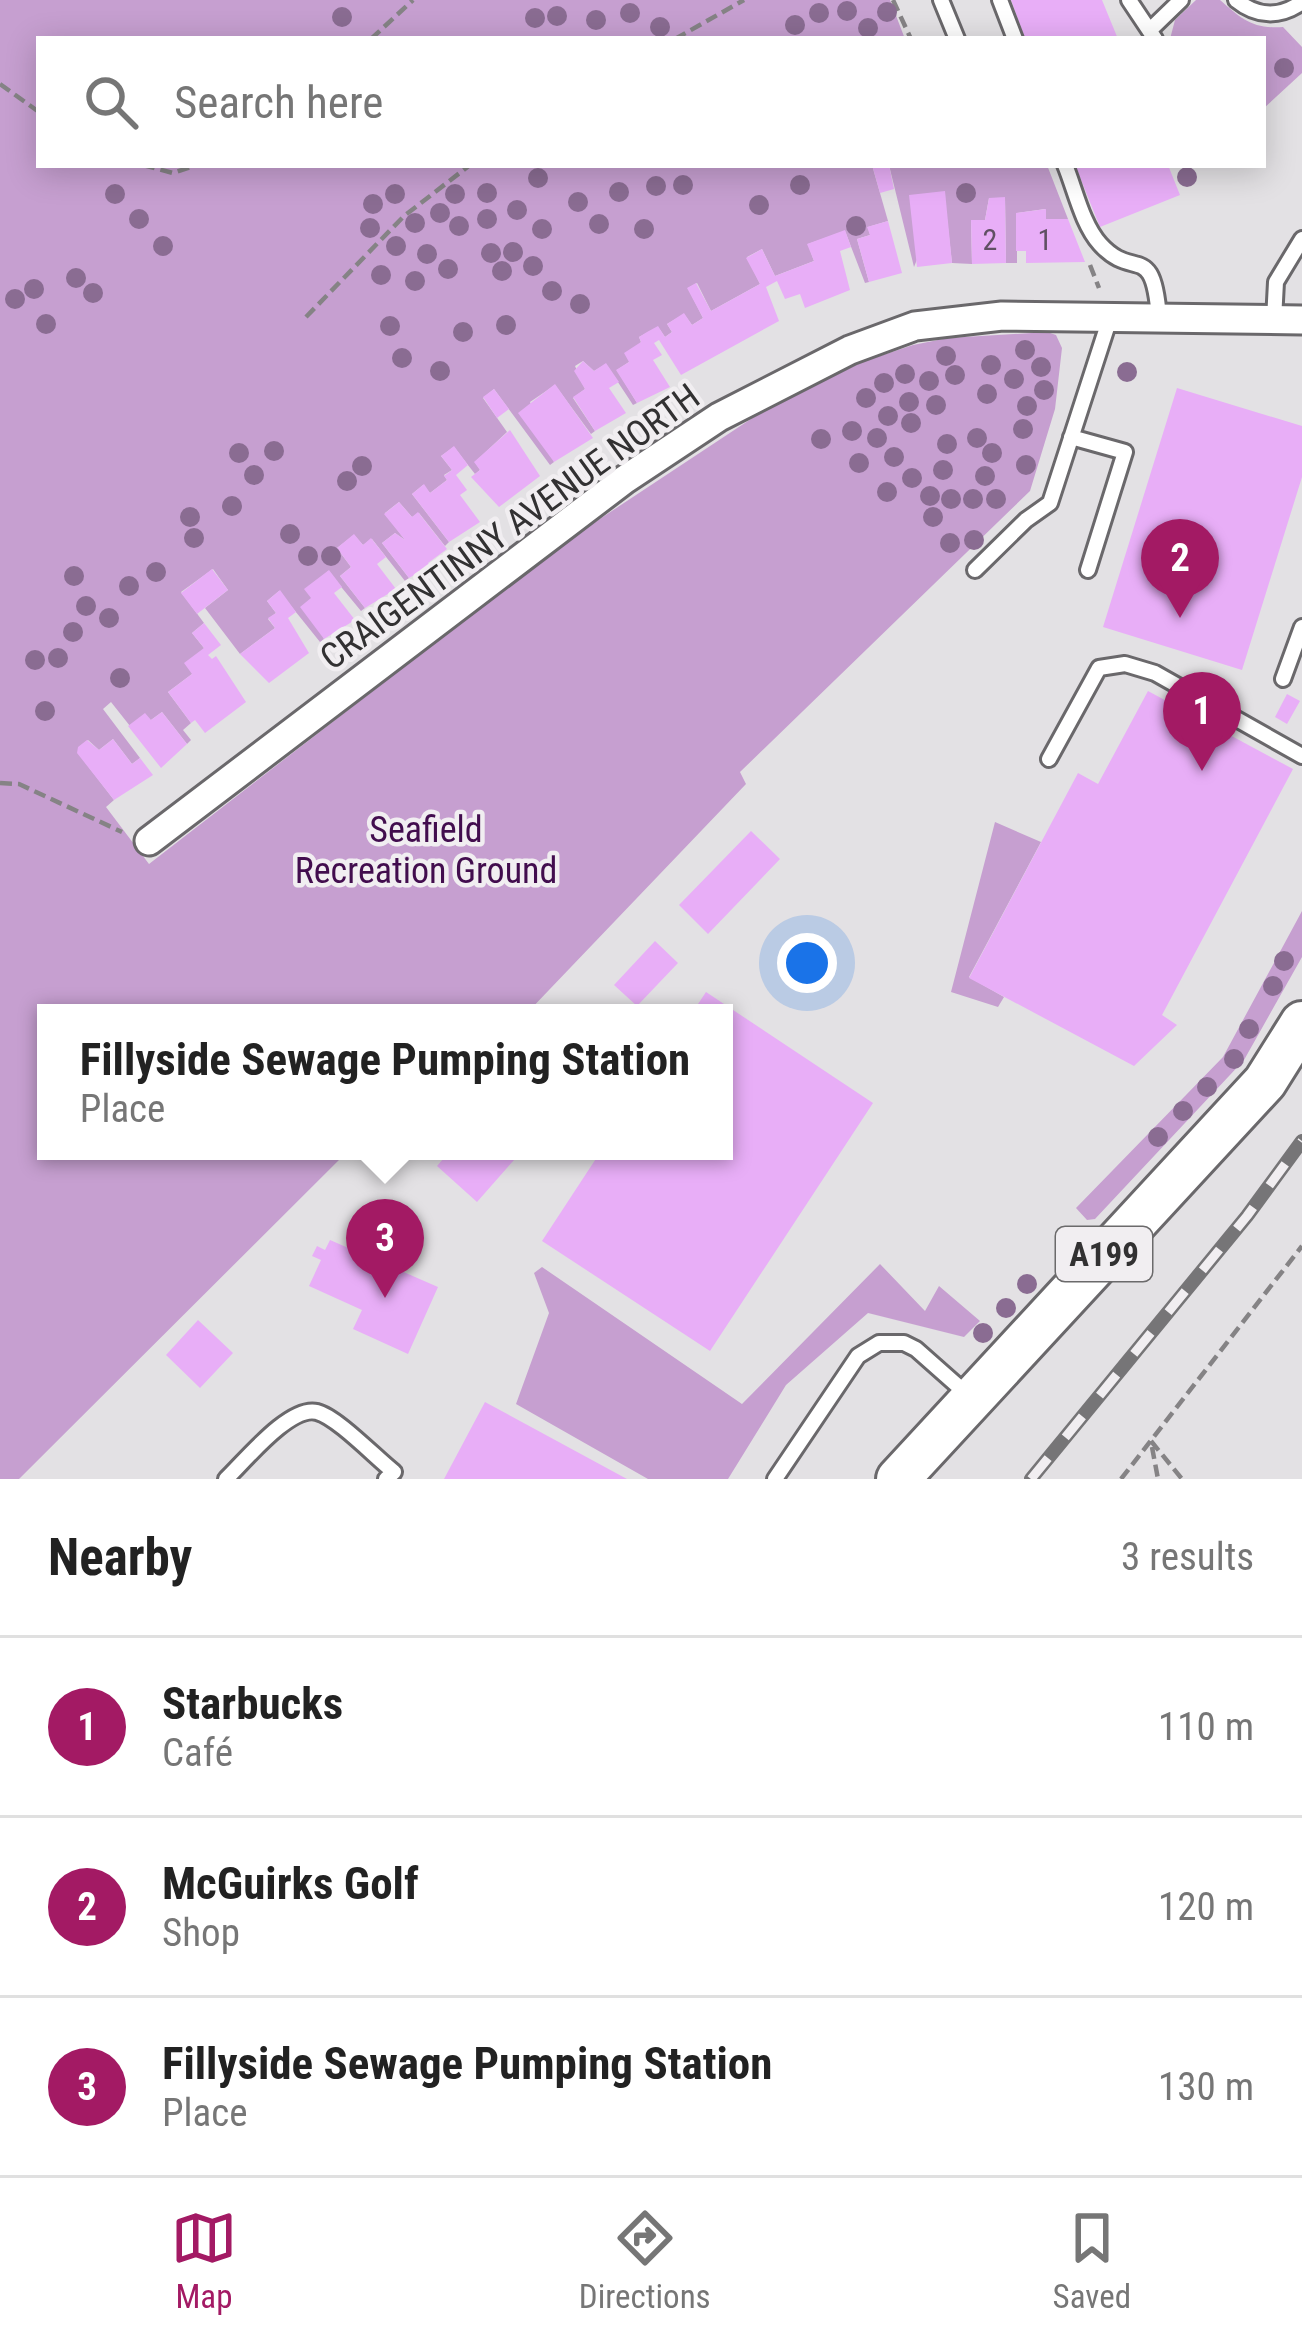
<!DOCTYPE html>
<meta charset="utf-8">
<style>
body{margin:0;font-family:"Roboto Condensed",sans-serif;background:#f6f6f6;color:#222}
.you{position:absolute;left:807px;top:963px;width:42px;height:42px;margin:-30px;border:9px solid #fff;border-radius:50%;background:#1a73e8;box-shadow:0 0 0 18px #1a73e833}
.badge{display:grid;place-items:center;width:78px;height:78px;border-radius:50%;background:#a31a64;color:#fff;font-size:39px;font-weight:700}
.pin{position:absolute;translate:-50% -99px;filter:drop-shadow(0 3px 6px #0008)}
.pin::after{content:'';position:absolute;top:63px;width:42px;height:36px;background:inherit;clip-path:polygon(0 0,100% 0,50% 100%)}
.popup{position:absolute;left:37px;top:1004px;width:696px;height:156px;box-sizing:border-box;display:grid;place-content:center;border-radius:0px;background:#fff;filter:drop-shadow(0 3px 9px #0005);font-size:39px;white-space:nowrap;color:#767676}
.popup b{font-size:45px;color:#222}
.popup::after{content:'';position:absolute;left:50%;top:100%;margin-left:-24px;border:24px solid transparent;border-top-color:#fff}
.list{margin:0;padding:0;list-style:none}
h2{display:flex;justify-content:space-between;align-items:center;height:156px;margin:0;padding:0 48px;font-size:51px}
h2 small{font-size:39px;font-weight:400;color:#767676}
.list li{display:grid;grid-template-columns:78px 1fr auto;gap:36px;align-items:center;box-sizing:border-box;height:180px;padding:0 48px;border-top:3px solid #e0e0e0}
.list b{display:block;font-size:45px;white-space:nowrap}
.list p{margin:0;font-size:39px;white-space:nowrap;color:#767676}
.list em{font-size:39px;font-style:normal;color:#767676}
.icon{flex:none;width:66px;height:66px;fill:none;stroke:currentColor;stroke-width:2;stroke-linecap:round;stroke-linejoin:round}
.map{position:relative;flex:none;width:1302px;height:1479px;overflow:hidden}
.search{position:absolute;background:#fff;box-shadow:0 6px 30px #0003;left:36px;right:36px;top:36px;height:132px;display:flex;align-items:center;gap:30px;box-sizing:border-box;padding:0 42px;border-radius:0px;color:#767676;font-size:45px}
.sheet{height:696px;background:#fff}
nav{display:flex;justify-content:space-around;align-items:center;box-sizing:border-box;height:168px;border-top:3px solid #e0e0e0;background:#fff;font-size:33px;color:#767676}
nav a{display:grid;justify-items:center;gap:6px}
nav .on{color:#a31a64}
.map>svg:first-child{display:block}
.green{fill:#c69fd0}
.building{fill:#e8aef7}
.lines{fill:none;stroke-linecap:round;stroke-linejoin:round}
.service-casing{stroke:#6a686b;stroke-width:20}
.minor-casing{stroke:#6a686b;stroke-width:33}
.primary-casing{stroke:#6a686b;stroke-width:48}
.path{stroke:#858385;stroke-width:4.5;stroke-dasharray:12 6;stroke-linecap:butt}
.service{stroke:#fff;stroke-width:14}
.minor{stroke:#fff;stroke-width:27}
.primary{stroke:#fff;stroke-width:42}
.rail-casing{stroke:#767577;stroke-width:14}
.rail{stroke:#f1eef1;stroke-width:9;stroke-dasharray:27;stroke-linecap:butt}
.tree{fill:#8a6c92}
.labels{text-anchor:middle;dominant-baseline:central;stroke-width:9;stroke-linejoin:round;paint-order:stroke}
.number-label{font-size:30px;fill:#605063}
.shield{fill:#f1eef1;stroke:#6b6a6b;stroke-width:3}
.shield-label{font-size:33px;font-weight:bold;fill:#323132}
.street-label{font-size:36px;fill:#323132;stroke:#f1eef1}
.park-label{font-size:36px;fill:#420d4e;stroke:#f1eef1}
</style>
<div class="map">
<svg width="1302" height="1479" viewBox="0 0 1302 1479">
<rect width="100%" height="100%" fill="#e3e1e4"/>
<path class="green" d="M0,0H890L905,39H39V165H872L888,221L868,227L870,235L857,239L869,282L865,283L845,231L808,244L814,261L775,276L762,249L747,257L760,284L711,311L697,283L688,288L703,318L692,325L684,314L667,324L672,332L665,337L658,327L639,337L641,342L629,362L617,370L637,403L633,405L606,364L594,371L583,361L575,366L585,389L573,398L595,431L591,434L555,385L530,402L554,462L550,465L494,389L483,398L507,432L475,462L480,470L475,474L454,447L441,456L452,470L444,475L447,480L430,493L423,485L412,494L449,542L445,546L419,513L412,517L399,502L385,513L405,540L395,533L382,543L409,578L405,581L372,539L363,545L354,535L337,548L351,567L340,576L365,608L361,611L328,571L311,598L324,639L320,642L279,591L267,601L276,613L268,619L275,628L240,654L205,608L228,590L213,569L181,592L204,623L192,633L204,648L192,674L168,692L191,723L183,730L191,740L187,744L162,712L151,720L130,726L111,702L103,709L140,758L132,764L113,739L99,750L88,740L78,748V753L114,800L106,807L149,864L568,540L763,411L862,362L913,345L948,338L1047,332L1056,335L1062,348L1055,409L1030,491L740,772L746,784L527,1013H46V1151H348L19,1479H0Z
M1196,0H1220C1242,19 1252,29 1283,27L1302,47V73L1263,109V39H1170L1175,20Z
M889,165H1047L1068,219H1046L1045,209L1017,213V263H1006L1005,198H989L985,220L971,221L972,264L952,263L944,192L914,267Z
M995,822L1041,842L969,977L1004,997L998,1007L951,992Z
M1302,911V957L1244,1060L1095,1219L1087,1220L1076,1208L1223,1057Z
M880,1264L925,1311L939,1286L980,1321L964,1337L868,1313L786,1385L728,1479H648L516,1404L549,1313L534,1273L542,1267L742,1404Z"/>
<path class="building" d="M1011,0H1102L1118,39H1025Z
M872,165H889L894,189L880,193Z
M1075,165H1168L1180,195L1100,227Z
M945,191L952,263L917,267L909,195Z
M1005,197L1006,263L972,264L971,220H985L989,198Z
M1046,209V219H1068L1085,262L1026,263V251H1016V213Z
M888,221L902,273L869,282L857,239L870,235L867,227Z
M845,230L851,247L840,251L850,290L805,308L800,294L785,299L777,281L766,287L779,321L681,375L659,340L654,343L662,355L653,360L670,387L637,403L616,370L629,362L624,353L641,342L639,337L647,332L658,326L665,337L672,332L667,324L684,313L692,325L703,318L687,288L696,283L711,311L760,284L746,258L762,249L775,276L814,261L807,244Z
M583,361L594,371L606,363L619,382L609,388L626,413L595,431L573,397L585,389L574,371Z
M555,384L593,438L554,462L518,413Z
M1177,388L1302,426V477L1242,670L1103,627Z
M494,389L509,409L497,418L483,397Z
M510,430L540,476L499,507L471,477L480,470L474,462Z
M454,446L468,465L456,475L467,490L460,495L480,522L449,542L412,494L424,484L430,493L447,480L444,476L452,470L441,456Z
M399,502L412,517L418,512L447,549L428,563L430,566L409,578L382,543L395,533L405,540L384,514Z
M354,534L363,545L371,538L386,557L377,564L396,589L365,608L340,576L351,567L337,548Z
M212,569L228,590L197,614L181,593Z
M329,570L342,587L334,593L355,620L324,639L300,607L311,598L304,589Z
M280,590L296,612L288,618L309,653L269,683L240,654L275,628L268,618L276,613L267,601Z
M204,623L221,645L208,655L212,659L216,656L246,702L205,733L195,720L191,723L168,692L192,674L184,663L204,648L192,633Z
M1148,691L1293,769L1162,1015L1177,1025L1134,1066L969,978L1078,773L1098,784Z
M1287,694L1300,701L1287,724L1275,717Z
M162,712L187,744L161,768L128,726L145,713L151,720Z
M113,739L132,764L140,758L153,775L114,800L77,753L78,747L87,740L99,750Z
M751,831L780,859L708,934L679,905Z
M655,941L678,963L637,1006L614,985Z
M706,992L873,1103L710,1351L542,1241L601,1151H724V1013H692Z
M450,1151H522L477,1202L437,1166Z
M330,1240L438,1287L408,1354L353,1329L362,1310L309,1286L321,1260L312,1256L317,1246L325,1250Z
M198,1320L233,1353L200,1388L166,1355Z
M485,1402L627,1479H444Z"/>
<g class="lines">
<defs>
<path id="service" d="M941,0L957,39
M1000,0L1015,39
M1129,0L1155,39
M1236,0C1257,17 1280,18 1302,2
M1151,29L1181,0
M1065,165C1075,189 1082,224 1100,244C1134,282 1153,239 1159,318
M1274,320L1276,282L1302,239
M1071,437L1125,452L1088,570
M975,570L1026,520L1050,503L1110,318
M1283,679L1302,627
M1049,759L1099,668L1125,664L1155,673L1302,756
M226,1479C245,1461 290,1405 317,1412C337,1417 376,1458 394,1472L386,1479
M775,1479L858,1356L879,1343H904L916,1349L968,1395"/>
<path id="minor" d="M149,841L624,480L719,417L850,350L915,326L1002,316L1302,320"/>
<path id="primary" d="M898,1479L1265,1082L1302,1023"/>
</defs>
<use href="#service" class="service-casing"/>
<use href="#minor" class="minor-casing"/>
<use href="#primary" class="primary-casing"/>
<path class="path" d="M893,0L911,39
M371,39L413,0
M675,39L744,0
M0,84L39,112
M143,165L173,173L197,165
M1090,265L1099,288
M306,317L404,216L470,165
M0,783L19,784L122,832
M1151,1441L1182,1479
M1152,1447L1158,1479
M1121,1479L1302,1246"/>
<use href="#service" class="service"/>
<use href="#minor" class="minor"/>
<use href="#primary" class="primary"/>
<defs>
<path id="rail" d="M1031,1479L1247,1216L1302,1141"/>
</defs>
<use href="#rail" class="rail-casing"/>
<use href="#rail" class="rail"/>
</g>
<g class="tree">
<circle cx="847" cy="11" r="10"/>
<circle cx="887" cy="12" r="10"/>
<circle cx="630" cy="13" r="10"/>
<circle cx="819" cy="13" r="10"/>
<circle cx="557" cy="16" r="10"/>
<circle cx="342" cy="17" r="10"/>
<circle cx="535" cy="18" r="10"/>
<circle cx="596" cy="20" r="10"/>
<circle cx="795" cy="25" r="10"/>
<circle cx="660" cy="27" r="10"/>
<circle cx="868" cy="28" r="10"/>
<circle cx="1284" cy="68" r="10"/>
<circle cx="1187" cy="177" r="10"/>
<circle cx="538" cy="178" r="10"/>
<circle cx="683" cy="185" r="10"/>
<circle cx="800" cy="185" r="10"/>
<circle cx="656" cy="186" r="10"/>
<circle cx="619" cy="192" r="10"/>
<circle cx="487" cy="193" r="10"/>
<circle cx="966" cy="193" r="10"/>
<circle cx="115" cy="194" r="10"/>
<circle cx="395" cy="194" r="10"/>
<circle cx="455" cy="194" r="10"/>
<circle cx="578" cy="202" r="10"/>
<circle cx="373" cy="204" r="10"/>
<circle cx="759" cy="205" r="10"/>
<circle cx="517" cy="210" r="10"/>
<circle cx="440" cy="213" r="10"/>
<circle cx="139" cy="219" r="10"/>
<circle cx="487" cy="219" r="10"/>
<circle cx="415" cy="223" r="10"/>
<circle cx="599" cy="224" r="10"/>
<circle cx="459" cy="226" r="10"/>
<circle cx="856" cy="226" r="10"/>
<circle cx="370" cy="228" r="10"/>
<circle cx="542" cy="229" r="10"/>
<circle cx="644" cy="229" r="10"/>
<circle cx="163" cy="246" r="10"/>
<circle cx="396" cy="246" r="10"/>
<circle cx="513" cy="252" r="10"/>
<circle cx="491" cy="253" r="10"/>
<circle cx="427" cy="254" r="10"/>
<circle cx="533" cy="266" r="10"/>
<circle cx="448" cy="269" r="10"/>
<circle cx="502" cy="271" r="10"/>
<circle cx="381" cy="275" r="10"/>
<circle cx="76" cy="278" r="10"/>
<circle cx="415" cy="281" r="10"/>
<circle cx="34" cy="289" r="10"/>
<circle cx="552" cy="291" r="10"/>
<circle cx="93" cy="293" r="10"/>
<circle cx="15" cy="299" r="10"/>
<circle cx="580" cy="304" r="10"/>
<circle cx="46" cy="324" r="10"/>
<circle cx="506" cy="325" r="10"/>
<circle cx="390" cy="326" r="10"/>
<circle cx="463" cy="332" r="10"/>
<circle cx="1025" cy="350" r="10"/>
<circle cx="946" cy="356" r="10"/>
<circle cx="402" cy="358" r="10"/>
<circle cx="991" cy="365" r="10"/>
<circle cx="1041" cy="367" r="10"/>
<circle cx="440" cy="371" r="10"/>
<circle cx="1127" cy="372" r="10"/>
<circle cx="905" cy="374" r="10"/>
<circle cx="955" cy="375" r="10"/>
<circle cx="1014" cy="379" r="10"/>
<circle cx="929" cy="381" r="10"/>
<circle cx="884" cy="383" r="10"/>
<circle cx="1044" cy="390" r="10"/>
<circle cx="987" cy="394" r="10"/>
<circle cx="866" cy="398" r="10"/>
<circle cx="909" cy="402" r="10"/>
<circle cx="936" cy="405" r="10"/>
<circle cx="1027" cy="406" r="10"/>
<circle cx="888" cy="416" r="10"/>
<circle cx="911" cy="423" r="10"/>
<circle cx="1023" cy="429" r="10"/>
<circle cx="852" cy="431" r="10"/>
<circle cx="877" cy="438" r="10"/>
<circle cx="977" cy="438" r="10"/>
<circle cx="821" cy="439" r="10"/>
<circle cx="947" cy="444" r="10"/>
<circle cx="274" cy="451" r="10"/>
<circle cx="239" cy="453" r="10"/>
<circle cx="992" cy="453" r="10"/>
<circle cx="894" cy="457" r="10"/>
<circle cx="859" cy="463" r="10"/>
<circle cx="1026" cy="465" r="10"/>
<circle cx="362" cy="466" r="10"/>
<circle cx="943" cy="470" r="10"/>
<circle cx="254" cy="475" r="10"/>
<circle cx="985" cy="476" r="10"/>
<circle cx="912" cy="478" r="10"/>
<circle cx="347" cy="481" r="10"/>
<circle cx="887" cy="492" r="10"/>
<circle cx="930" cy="496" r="10"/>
<circle cx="951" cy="499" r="10"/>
<circle cx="973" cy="499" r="10"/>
<circle cx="996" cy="499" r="10"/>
<circle cx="232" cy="506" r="10"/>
<circle cx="190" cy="517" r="10"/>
<circle cx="933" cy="517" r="10"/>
<circle cx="290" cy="534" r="10"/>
<circle cx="194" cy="538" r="10"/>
<circle cx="974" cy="540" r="10"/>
<circle cx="950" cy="543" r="10"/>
<circle cx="308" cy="556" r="10"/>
<circle cx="331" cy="556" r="10"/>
<circle cx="156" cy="572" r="10"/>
<circle cx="74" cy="576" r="10"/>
<circle cx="129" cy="586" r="10"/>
<circle cx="86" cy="606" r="10"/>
<circle cx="109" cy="618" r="10"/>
<circle cx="73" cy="632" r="10"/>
<circle cx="58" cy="658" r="10"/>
<circle cx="35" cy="660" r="10"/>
<circle cx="120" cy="678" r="10"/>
<circle cx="45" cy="711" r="10"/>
<circle cx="1284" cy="961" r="10"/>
<circle cx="1273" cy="986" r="10"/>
<circle cx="1249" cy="1029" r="10"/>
<circle cx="1234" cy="1059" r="10"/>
<circle cx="1207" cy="1087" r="10"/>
<circle cx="1183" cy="1111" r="10"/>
<circle cx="1158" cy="1137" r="10"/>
<circle cx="1027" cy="1284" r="10"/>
<circle cx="1006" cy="1308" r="10"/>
<circle cx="983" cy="1333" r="10"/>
</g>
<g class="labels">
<g class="number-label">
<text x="990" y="239">2</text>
<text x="1045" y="239">1</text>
</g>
<rect class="shield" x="1056" y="1227" width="96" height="54" rx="9"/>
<g class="shield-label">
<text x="1104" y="1254">A199</text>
</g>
<g class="street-label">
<text transform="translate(510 527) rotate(-36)">CRAIGENTINNY AVENUE NORTH</text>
</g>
<g class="park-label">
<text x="426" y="830">Seafield<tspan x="426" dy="41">Recreation Ground</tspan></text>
</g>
</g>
</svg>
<div class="you"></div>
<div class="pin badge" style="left:1202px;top:771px">1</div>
<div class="pin badge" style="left:1180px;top:618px">2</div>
<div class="pin badge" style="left:385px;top:1298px">3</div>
<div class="popup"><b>Fillyside Sewage Pumping Station</b>Place</div>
<div class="search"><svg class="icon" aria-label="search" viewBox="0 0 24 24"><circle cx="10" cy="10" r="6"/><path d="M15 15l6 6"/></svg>Search here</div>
</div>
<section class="sheet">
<h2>Nearby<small>3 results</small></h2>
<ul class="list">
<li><span class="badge">1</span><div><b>Starbucks</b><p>Café</p></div><em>110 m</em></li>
<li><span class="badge">2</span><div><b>McGuirks Golf</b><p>Shop</p></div><em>120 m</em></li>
<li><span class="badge">3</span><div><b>Fillyside Sewage Pumping Station</b><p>Place</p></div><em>130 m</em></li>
</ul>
</section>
<nav>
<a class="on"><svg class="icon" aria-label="map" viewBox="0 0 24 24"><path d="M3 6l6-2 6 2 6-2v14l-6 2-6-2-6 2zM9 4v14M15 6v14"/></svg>Map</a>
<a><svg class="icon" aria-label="directions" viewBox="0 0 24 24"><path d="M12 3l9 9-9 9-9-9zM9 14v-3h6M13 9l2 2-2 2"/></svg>Directions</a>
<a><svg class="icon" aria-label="saved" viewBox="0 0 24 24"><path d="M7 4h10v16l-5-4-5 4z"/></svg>Saved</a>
</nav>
